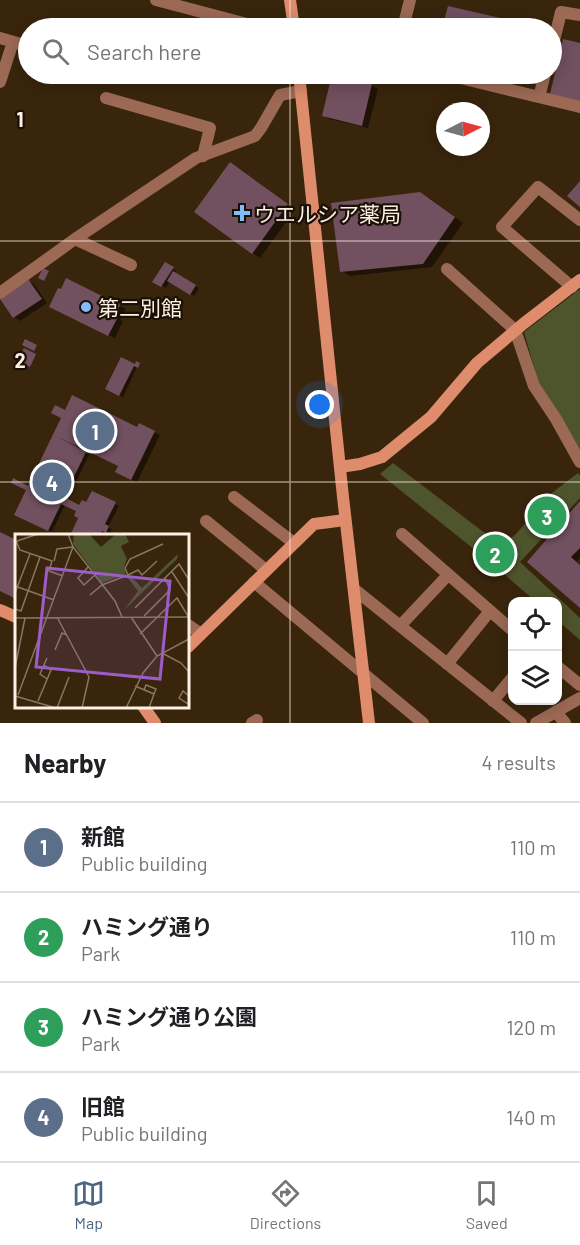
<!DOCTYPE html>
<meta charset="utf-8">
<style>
body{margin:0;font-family:Barlow,"Noto Sans JP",sans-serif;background:#f2f2f2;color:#202124}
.controls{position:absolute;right:18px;bottom:18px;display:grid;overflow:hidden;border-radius:12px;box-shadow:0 3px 15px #0003}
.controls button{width:54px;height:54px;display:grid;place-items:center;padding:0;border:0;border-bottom:2px solid #e0e0e0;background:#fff;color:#202124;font:30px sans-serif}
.compass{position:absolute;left:436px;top:102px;width:54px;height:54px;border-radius:50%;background:#fff;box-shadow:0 3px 15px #0003;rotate:84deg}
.you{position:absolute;left:320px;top:405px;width:21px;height:21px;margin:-15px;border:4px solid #fff;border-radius:50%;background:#1a73e8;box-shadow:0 0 0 9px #1a73e833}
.badge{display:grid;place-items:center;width:39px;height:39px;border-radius:50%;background:#4b6784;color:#fff;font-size:20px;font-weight:700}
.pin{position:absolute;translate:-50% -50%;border:3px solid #fff;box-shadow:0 2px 6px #0006}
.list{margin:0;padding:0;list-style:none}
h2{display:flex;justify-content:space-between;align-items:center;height:78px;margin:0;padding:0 24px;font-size:26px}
h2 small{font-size:20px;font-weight:400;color:#757577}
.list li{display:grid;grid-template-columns:39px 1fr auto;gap:18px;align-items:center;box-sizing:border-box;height:90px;padding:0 24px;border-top:2px solid #e0e0e0}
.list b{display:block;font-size:22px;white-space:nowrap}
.list p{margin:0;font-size:20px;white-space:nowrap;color:#757577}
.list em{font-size:20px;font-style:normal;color:#757577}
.icon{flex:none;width:33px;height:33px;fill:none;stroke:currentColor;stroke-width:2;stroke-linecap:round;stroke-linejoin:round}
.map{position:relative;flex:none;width:580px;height:723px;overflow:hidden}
.search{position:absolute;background:#fff;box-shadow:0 3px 15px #0003;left:18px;right:18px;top:18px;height:66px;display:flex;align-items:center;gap:15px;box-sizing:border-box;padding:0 21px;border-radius:33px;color:#757577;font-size:22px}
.sheet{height:438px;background:#fff}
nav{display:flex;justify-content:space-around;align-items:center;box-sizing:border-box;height:84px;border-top:2px solid #e0e0e0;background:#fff;font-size:16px;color:#757577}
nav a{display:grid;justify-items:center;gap:3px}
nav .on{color:#4b6784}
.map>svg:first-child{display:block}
.green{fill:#4e542c}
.shadow{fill:#0007}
.building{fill:#71505f}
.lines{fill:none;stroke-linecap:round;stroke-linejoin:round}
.street{stroke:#9c6955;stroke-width:12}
.secondary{stroke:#de8c6c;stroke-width:12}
.grid{fill:none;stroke:#fdefe1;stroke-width:1.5;stroke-opacity:0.55}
.poi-dot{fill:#80bdfa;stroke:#191006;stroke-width:2}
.labels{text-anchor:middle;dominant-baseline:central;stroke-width:4.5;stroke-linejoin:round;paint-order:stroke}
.poi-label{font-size:21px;fill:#fdefe1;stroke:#191006;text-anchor:start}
.inset-road{fill:none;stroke:#877661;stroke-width:1.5}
.view{fill:#9c5dc8;fill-opacity:0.15;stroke:#9c5dc8;stroke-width:3}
.inset-edge{fill:none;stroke:#fdefe1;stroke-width:3}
.grid-label{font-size:20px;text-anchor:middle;font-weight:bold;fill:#fdefe1;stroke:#191006;stroke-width:4.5;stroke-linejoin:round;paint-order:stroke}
</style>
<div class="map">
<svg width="580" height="723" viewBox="0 0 580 723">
<rect width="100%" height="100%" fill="#39250c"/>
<path class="green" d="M580,289V453L538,381L524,332Z
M393,463L490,537L503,545L517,533L548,496L578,473L580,476V498L520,562L580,618V640L558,621V602L535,601L495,566L380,474Z"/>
<path class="shadow" d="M449,8L535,28H536H444Z
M333,76L372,86L378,89L368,128L329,119L324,115Z
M239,168L295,210L260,258L252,253Z
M429,198L463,223L432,267L350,276L342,271Z
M165,264L176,271L175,273L199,288L194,296L170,281L166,288L155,281Z
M67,280L126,309L120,320L123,321L115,338L56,310Z
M28,281L34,284L47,303L20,321L14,317Z
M121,359L137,367L123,397L107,389Z
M65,412L154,432L160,435L137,482L122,475L119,466Z
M53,437L89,455L67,500L80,507L87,504L92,493L119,506L108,527L112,529L110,534L106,532L104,536H72L80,518L78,511L65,505L52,532L16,514Z
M580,503V558L577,561L580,564V606L529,562Z
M1,534L16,542V598L0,590Z"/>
<path class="building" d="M448,6L535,26V28H442Z
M563,39L580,43V101L550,94Z
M332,74L372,84L362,126L322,116Z
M230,162L288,204L252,254L194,212Z
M580,181V207L567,196Z
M420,192L455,217L423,264L340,272L331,203Z
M165,262L174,267L161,287L152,282Z
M43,268L49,271L44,281L38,278Z
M173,271L196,285L190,295L167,281Z
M66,278L120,305L115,316L118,317L108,336L49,307L58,288L61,289Z
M28,279L42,299L13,318L0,299Z
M25,339L37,345L34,351L22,345Z
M24,348L36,354L30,367L17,361Z
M121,357L135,364L136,361L140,363L138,368L134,366L119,396L105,389Z
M72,395L137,427L139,423L155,431L131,480L115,472L118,466L56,436L86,452L64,497L79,505L82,500L86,502L92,491L116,502L105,524L109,526L106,533L102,531L100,536H70L78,518L74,516L76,511L61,504L48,531L14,515L26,490L11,483L13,478L28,486L61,418L51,413L55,405L65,410Z
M580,501V548L571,557L580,565V608L527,562Z
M0,532L16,540V599L0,591Z"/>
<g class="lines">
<path class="street" d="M156,0L262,28
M403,28L410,0
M0,38L28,46
M552,49L561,12L580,15
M444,74L580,107
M0,82L13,42
M539,97L545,74
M106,98L210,128L203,156
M75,239L131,265
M447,269L515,330L534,386L556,419L580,462
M572,287L502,227L538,187L580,220
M0,293L75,239L196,158L255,136L261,128L280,95L301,91
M234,497L294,543
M206,521L266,570
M402,534L512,630
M254,582L423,723
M354,589L521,723
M188,625L201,634
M400,626L448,575
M447,664L490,611
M558,667L580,685
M493,701L512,678
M556,712L565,723
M252,723L257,720
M536,723L580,698"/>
<path class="secondary" d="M290,0L294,28
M299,74L343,497L369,723
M340,467L360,464L382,457L431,417L477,363L523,324L580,280
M0,610L16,617
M188,647L314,524L345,520
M143,706L155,723"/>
</g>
<path class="grid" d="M290,0V28M290,74V723M0,241H580M0,482H580"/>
<g class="poi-dot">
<path d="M239 204h6v6h6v6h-6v6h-6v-6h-6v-6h6z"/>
<circle cx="86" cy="307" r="6"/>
</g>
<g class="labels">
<g class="poi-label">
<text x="254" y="213">ウエルシア薬局</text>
<text x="98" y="307">第二別館</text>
</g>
</g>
<g transform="translate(15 534)">
<rect width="174" height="174" fill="#39250c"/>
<path d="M59,0H74L86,13L101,0H110L114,8L106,12L112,25L109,33L111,40L87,49L58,10ZM163,20L162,25L109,76L123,57L112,43L115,41L127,54Z" fill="#4e542c"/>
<path class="inset-road" d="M53,0L58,13L100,67L107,83M1,7L5,16L37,27L34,37L48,42M2,7L23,0M74,32L63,44L69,51L81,40M157,38L174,64M113,41L123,36L127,41L142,27M0,52L39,66M0,59L15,20M75,61L87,51L113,41L110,34L115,25L148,10M120,74L164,30L174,46M0,75L6,77L25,23M129,82L155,56L150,44M42,83L74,143L67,174M116,83L142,122M0,84L174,83M125,100L162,64L173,82M40,116L47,99L52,101M147,119L166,129L174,138M32,124L25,140L32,145M0,134L10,84M120,152L139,160L134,174M129,156L131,151L141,155L139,160M3,161L58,13L42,15L39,27M0,162L41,174M23,167L36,136L29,131M173,170L164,164L168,157L174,162M42,174L54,143M111,174L128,139L142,122L174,105"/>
<path class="view" d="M32,34L155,47L145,145L21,133Z"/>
<rect width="174" height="174" class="inset-edge"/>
</g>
<g class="grid-label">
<text x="20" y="127">1</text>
<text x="20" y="368">2</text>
</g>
</svg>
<div class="controls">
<button><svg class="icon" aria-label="locate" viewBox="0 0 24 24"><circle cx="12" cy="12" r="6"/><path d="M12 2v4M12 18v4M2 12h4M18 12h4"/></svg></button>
<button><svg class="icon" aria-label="layers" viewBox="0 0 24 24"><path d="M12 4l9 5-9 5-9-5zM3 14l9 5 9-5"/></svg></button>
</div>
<svg class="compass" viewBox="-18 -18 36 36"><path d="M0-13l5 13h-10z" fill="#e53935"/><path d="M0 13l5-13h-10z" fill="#757577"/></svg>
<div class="you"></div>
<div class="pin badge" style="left:95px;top:431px;background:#5c6f8a">1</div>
<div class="pin badge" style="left:495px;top:554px;background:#2e9e5b">2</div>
<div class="pin badge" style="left:547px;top:516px;background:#2e9e5b">3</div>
<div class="pin badge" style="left:52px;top:482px;background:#5c6f8a">4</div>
<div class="search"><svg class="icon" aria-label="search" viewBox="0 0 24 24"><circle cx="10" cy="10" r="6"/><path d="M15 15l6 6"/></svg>Search here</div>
</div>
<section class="sheet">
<h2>Nearby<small>4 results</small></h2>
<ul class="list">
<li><span class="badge" style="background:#5c6f8a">1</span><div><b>新館</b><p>Public building</p></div><em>110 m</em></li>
<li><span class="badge" style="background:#2e9e5b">2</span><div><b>ハミング通り</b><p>Park</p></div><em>110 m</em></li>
<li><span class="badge" style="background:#2e9e5b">3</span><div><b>ハミング通り公園</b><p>Park</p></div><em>120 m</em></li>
<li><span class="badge" style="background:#5c6f8a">4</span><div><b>旧館</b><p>Public building</p></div><em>140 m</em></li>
</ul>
</section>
<nav>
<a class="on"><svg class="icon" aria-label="map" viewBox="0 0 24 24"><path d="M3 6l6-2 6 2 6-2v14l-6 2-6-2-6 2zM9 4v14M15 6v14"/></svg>Map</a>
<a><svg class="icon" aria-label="directions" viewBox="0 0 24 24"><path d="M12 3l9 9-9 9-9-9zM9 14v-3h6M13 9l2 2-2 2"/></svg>Directions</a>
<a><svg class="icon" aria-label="saved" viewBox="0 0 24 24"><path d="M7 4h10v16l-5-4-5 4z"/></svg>Saved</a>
</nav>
